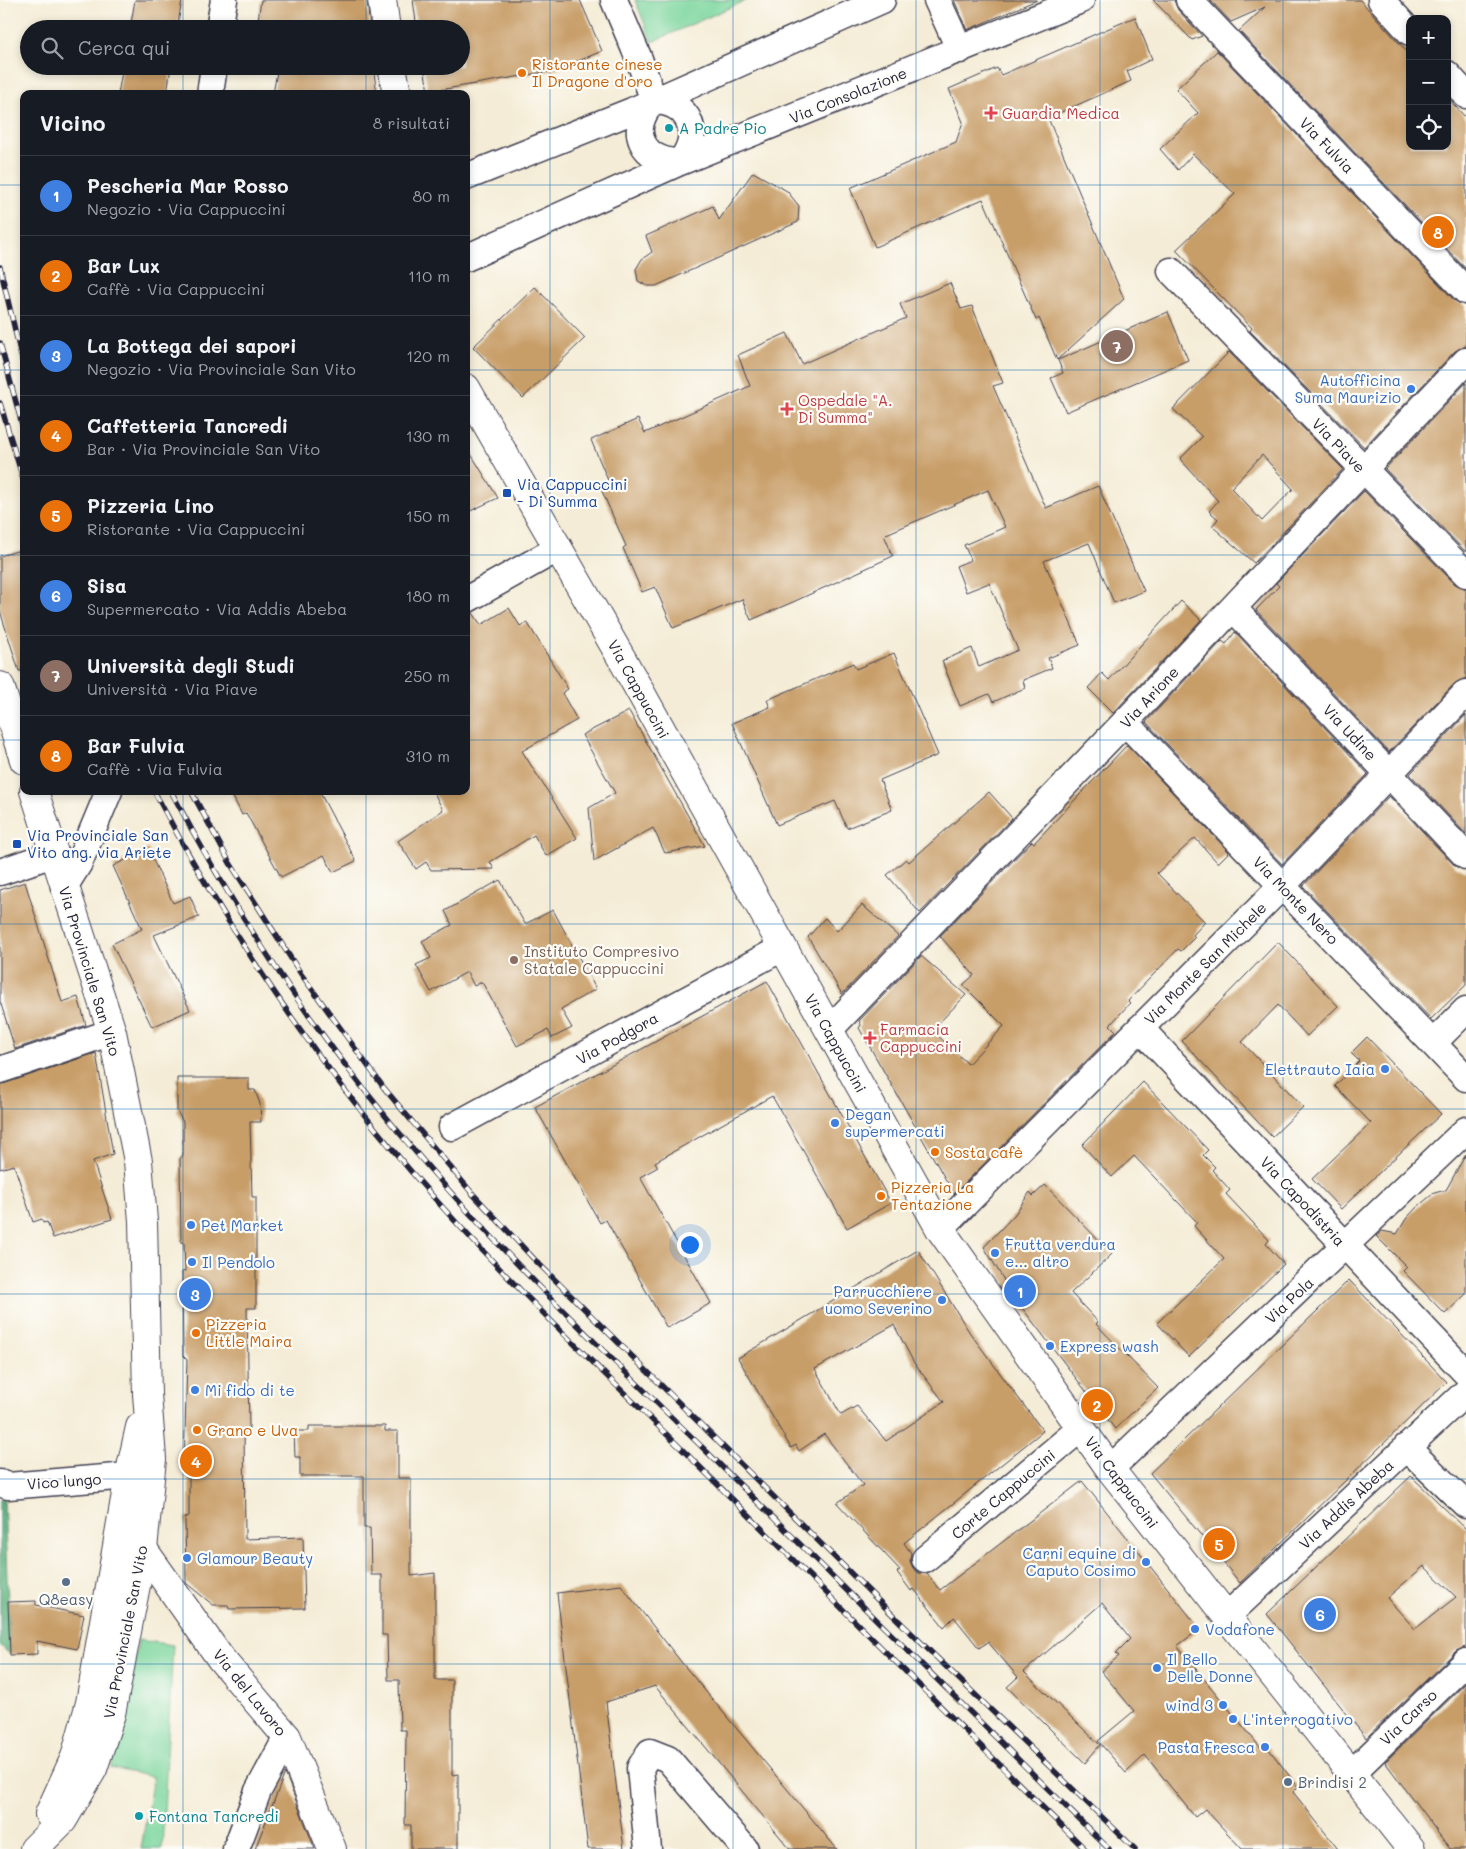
<!DOCTYPE html>
<html lang="it">
<meta charset="utf-8">
<style>
body{margin:0;font-family:Mali,sans-serif;background:#242831;color:#f1f3f6}
.controls{position:absolute;right:15px;top:15px;display:grid;overflow:hidden;border-radius:10px;box-shadow:0 2px 8px #0003}
.controls button{width:45px;height:45px;display:grid;place-items:center;padding:0;border:0;border-bottom:1px solid #363941;background:#171b24;color:#f1f3f6;font:25px sans-serif}
.you{position:absolute;left:689px;top:1244px;width:18px;height:18px;margin:-12px;border:4px solid #fff;border-radius:50%;background:#1a73e8;box-shadow:0 0 0 8px #1a73e833}
.badge{display:grid;place-items:center;width:32px;height:32px;border-radius:50%;background:#7c3aed;color:#fff;font-size:16px;font-weight:700}
.pin{position:absolute;translate:-50% -50%;border:2px solid #fff;box-shadow:0 1px 5px #0006}
.list{margin:0;padding:0;list-style:none}
h2{display:flex;justify-content:space-between;align-items:center;height:65px;margin:0;padding:0 20px;font-size:21px}
h2 small{font-size:16px;font-weight:400;color:#9ea1a6}
.list li{display:grid;grid-template-columns:32px 1fr auto;gap:15px;align-items:center;box-sizing:border-box;height:80px;padding:0 20px;border-top:1px solid #363941}
.list b{display:block;font-size:19px;white-space:nowrap}
.list p{margin:0;font-size:16px;white-space:nowrap;color:#9ea1a6}
.list em{font-size:16px;font-style:normal;color:#9ea1a6}
.icon{flex:none;width:28px;height:28px;fill:none;stroke:currentColor;stroke-width:2;stroke-linecap:round;stroke-linejoin:round}
.map{position:relative;flex:none;width:1466px;height:1849px;overflow:hidden}
.search{position:absolute;background:#171b24;box-shadow:0 2px 8px #0003;left:20px;top:20px;width:450px;height:55px;display:flex;align-items:center;gap:12px;box-sizing:border-box;padding:0 18px;border-radius:28px;color:#9ea1a6;font-size:19px}
.panel{position:absolute;background:#171b24;box-shadow:0 2px 8px #0003;left:20px;top:90px;width:450px;height:705px;border-radius:10px}
.map>svg:first-child{display:block}
.green{fill:#7cd69d;stroke:#4f7c6c}
.forest{fill:#65b784;stroke:#446c60}
.building{fill:#c79d68;fill-rule:evenodd}
.lines{fill:none;stroke-linecap:round;stroke-linejoin:round}
.minor-casing{stroke:#424052;stroke-width:29}
.tertiary-casing{stroke:#424052;stroke-width:30}
.secondary-casing{stroke:#424052;stroke-width:30}
.minor{stroke:#fff;stroke-width:26}
.tertiary{stroke:#fff;stroke-width:28}
.secondary{stroke:#fff;stroke-width:28}
.rail-casing{stroke:#22223b;stroke-width:5.5}
.rail{stroke:#fdfcf7;stroke-width:4;stroke-dasharray:11;stroke-linecap:butt}
.grid{fill:none;stroke:#1f6fb2;stroke-width:1;stroke-opacity:0.55}
.food-dot{fill:#e8710a;stroke:#fdfcf7;stroke-width:2}
.health-dot{fill:#e0444e;stroke:#fdfcf7;stroke-width:2}
.culture-dot{fill:#0f9aa8;stroke:#fdfcf7;stroke-width:2}
.shop-dot{fill:#3f7fe0;stroke:#fdfcf7;stroke-width:2}
.transit-dot{fill:#1a4fb4;stroke:#fdfcf7;stroke-width:2}
.education-dot{fill:#8d6e63;stroke:#fdfcf7;stroke-width:2}
.service-dot{fill:#5c6f8a;stroke:#fdfcf7;stroke-width:2}
.labels{text-anchor:middle;dominant-baseline:central;stroke-width:4.5;stroke-linejoin:round;paint-order:stroke}
.food-label{font-size:15px;fill:#c56008;stroke:#fdfcf7;text-anchor:start}
.street-label{font-size:15px;fill:#22223b;stroke:#fdfcf7}
.health-label{font-size:15px;fill:#be3a42;stroke:#fdfcf7;text-anchor:start}
.culture-label{font-size:15px;fill:#0d838f;stroke:#fdfcf7;text-anchor:start}
.shop-label{font-size:15px;fill:#366cbe;stroke:#fdfcf7;text-anchor:start}
.transit-label{font-size:15px;fill:#164399;stroke:#fdfcf7;text-anchor:start}
.education-label{font-size:15px;fill:#785e54;stroke:#fdfcf7;text-anchor:start}
.service-label{font-size:15px;fill:#4e5e75;stroke:#fdfcf7}
</style>
<div class="map">
<svg width="1466" height="1849" viewBox="0 0 1466 1849">
<rect width="100%" height="100%" fill="#fdfcf7"/>
<filter id="ink" filterUnits="userSpaceOnUse"><feTurbulence type="fractalNoise" baseFrequency=".02" numOctaves="2"/><feDisplacementMap in="SourceGraphic" scale="10" xChannelSelector="R" yChannelSelector="G"/><feConvolveMatrix kernelMatrix="1 2 1 2 8 2 1 2 1" color-interpolation-filters="sRGB"/></filter>
<filter id="wash" filterUnits="userSpaceOnUse"><feTurbulence type="fractalNoise" baseFrequency=".0096" numOctaves="4" result="noise"/><feDisplacementMap in="SourceGraphic" scale="20" xChannelSelector="R" yChannelSelector="G"/><feGaussianBlur stdDeviation="1.12" result="paint"/><feColorMatrix in="noise" values="0 0 0 0 0 0 0 0 0 0 0 0 0 0 0 0 0 1.4 0 .05"/><feComposite in="paint" operator="in"/></filter>
<g filter="url(#wash)">
<rect width="100%" height="100%" fill="#f4ecd6"/>
<path class="green" d="M635,0H747L652,42Z
M138,1640L173,1645L162,1849H141L153,1777L111,1768L131,1691Z"/>
<path class="forest" d="M4,1498L10,1655L0,1645V1499Z"/>
<g id="blocks">
<path class="building" d="M135,0H182L177,29H130Z
M261,0H367L370,29H291V25L258,20Z
M413,0H580L602,51L557,70L428,92L424,66H461V29H417Z
M954,0H1037L967,30Z
M1153,0H1174L1178,10L1202,36L1192,40Z
M1210,0H1360L1410,55V146H1447V97L1466,118V269L1239,31L1265,7L1231,22Z
M1135,17L1152,59L1127,71L1131,81L1048,118L1124,299L1057,360L1039,318L1036,320L983,199L875,247L850,188L956,142L963,122L949,89L997,68L1001,75Z
M1217,51L1455,301L1466,306V346L1455,351L1364,447L1250,331L1252,328L1176,250L1235,194L1193,154L1178,170L1160,149L1198,113L1176,89Z
M123,66H171L167,94H118Z
M278,66H373L377,94H273Z
M753,172L787,191L799,206L798,222L656,286H647L638,281L636,269L642,259L652,252L646,236L713,206L719,220Z
M950,283L961,309L972,306L1003,383L993,386L1046,508L1098,486L1144,591L1114,603L1089,543L1044,561L1080,645L1048,658L1052,668L1023,680L1025,688L993,702L989,694L960,706L942,661L972,648L979,667L1018,650L989,583L966,592L956,566L971,560L964,545L1005,527L988,490L884,535L893,556L793,602L751,620L742,599L673,628L655,587L642,592L623,548L626,546L601,489L610,485L591,440L638,419L645,433L750,386L738,355L787,333L802,364L906,318L900,304Z
M535,287L585,338L523,398L473,347Z
M1168,312L1188,360L1066,412L1051,378L1063,373L1058,360Z
M1229,352L1343,469L1254,563L1212,526L1218,519L1209,511L1218,501L1180,459L1202,437L1173,409ZM1262,455L1293,489L1262,521L1231,488Z
M1466,383V552L1385,469Z
M466,446L498,498L466,513Z
M1364,491L1455,584L1466,589V678L1455,683L1389,752L1256,610L1279,586L1276,583Z
M24,549V670L19,671L0,611V556Z
M1181,601L1201,620L1113,713L1088,688L1102,673L1109,680Z
M509,608L520,626L527,622L568,689L562,693L577,720L522,751L577,838L546,856L534,835L490,862L494,869L431,870L426,862L416,869L398,841L443,810L433,791H466V615L473,613L481,625Z
M1235,632L1368,774L1282,864L1146,722L1222,641L1226,644Z
M894,653L938,755L880,780L892,810L847,828L835,801L777,825L732,723L770,707L767,700L853,663L856,669Z
M629,711L705,846L665,853L653,828L594,861L589,808L615,793L582,735Z
M1466,715V834L1410,774Z
M1127,745L1229,852L1218,863L1195,838L1157,873L1205,922L1193,935L1195,937L1181,951L1178,949L1128,1001L1130,1003L1110,1025L1116,1031L954,1194L859,1028L861,1025L859,1021L921,956L966,995L932,1030L968,1064L1004,1026L963,985L974,975L940,936L1032,841L1034,843Z
M230,791H319L356,861L333,872L324,855L281,877L246,813L242,815Z
M989,792L1012,818L920,913L887,875L906,859L909,862Z
M1389,796L1455,866L1466,871V985L1431,1019L1303,886Z
M148,849L173,903L190,896L199,917L154,935L190,1010L152,1027L112,944L142,929L113,866Z
M500,880L525,924L553,910L596,989L561,1009L572,1028L552,1038L548,1030L517,1046L482,982L474,986L467,972L431,992L416,965L431,958L422,941L452,925L445,911Z
M25,882L62,1002L78,997L86,1025L15,1049L0,1001V890Z
M862,905L898,936L842,994L808,937L825,918L837,931Z
M1278,942L1338,1006L1307,1036L1278,1005L1242,1042L1303,1107L1272,1137L1182,1041Z
M767,981L891,1203L847,1228L772,1096L655,1162L658,1167L640,1177L711,1303L667,1328L606,1220L600,1223L535,1107Z
M1367,1037L1441,1114L1341,1209L1312,1179L1371,1123L1335,1086L1359,1061L1351,1053Z
M96,1053L113,1154L93,1161L112,1219L53,1238L47,1222L43,1223L42,1219L33,1222L14,1165L0,1169V1085Z
M177,1078H249V1090H255L260,1104L261,1122H250L252,1197H256V1308H247L249,1428H244L245,1539L303,1537L305,1608L229,1609L228,1605H213L186,1583L185,1518L189,1516V1467L184,1468L187,1360L183,1356L182,1272L185,1271L184,1243L181,1242L180,1159L183,1155V1122L177,1111Z
M1143,1082L1208,1150L1203,1155L1215,1167L1212,1170L1230,1190L1226,1194L1269,1240L1266,1244L1284,1264L1189,1357L1157,1323L1224,1259L1194,1226L1197,1222L1134,1156L1112,1177L1082,1145Z
M1466,1154V1294L1445,1314L1403,1271L1407,1267L1376,1236L1382,1231L1397,1234L1406,1219L1416,1208L1434,1193L1446,1190Z
M1045,1185L1112,1254L1071,1293L1098,1322L1096,1324L1158,1388L1115,1429L1016,1300L984,1247L1015,1214L1030,1192L1033,1196Z
M918,1250L970,1333L1043,1431L904,1543L911,1553L910,1561L913,1568L919,1573L927,1574L940,1590L1082,1481L1200,1629L1177,1646L1260,1747L1265,1744L1298,1787L1293,1792L1338,1849H1242L1205,1809L1195,1817L1145,1755L1126,1773L1098,1741L1134,1711L1101,1671L1119,1656L1116,1653L1130,1639L1102,1603L1024,1672L1100,1745L1085,1763L1007,1687L1018,1677L988,1642L979,1648L954,1617L944,1627L914,1589L911,1591L897,1572L900,1570L837,1503L863,1485L824,1434L799,1451L796,1445L791,1448L738,1358ZM894,1325L914,1363L944,1402L886,1441L857,1406L841,1415L815,1369Z
M1349,1280L1447,1382L1240,1583L1150,1473Z
M309,1426H385V1431H398V1478H411V1576L435,1573V1680H452V1775L458,1774V1849H411V1825H405L406,1730H400L399,1680H388L387,1635H382V1575H371L370,1528H364V1476H300V1457H295L294,1431H309Z
M1411,1476L1466,1529V1647L1456,1651L1366,1738L1267,1614ZM1424,1566L1456,1597L1415,1629L1387,1598Z
M621,1585L682,1663L837,1849H790L655,1686L606,1702L624,1849H588L557,1593Z
M36,1601V1605L84,1615L77,1649L37,1641V1654L10,1655L8,1602Z
M1466,1683V1849H1450L1385,1762Z
M285,1773L315,1849H255Z"/>
</g>
</g>
<g filter="url(#ink)">
<use href="#blocks" fill-opacity="0" stroke="#424052" stroke-width="1"/>
<g class="lines">
<defs>
<path id="minor" d="M614,0L639,59L654,101
M937,0L960,50
M1189,0L1466,291
M1381,0L1410,32
M219,29L224,0
M1447,74L1466,95
M210,94L214,66
M654,101C690,102 703,135 680,162C642,163 626,128 654,101Z
M466,177L632,111L882,0
M466,258L680,162L1081,0
M1171,271L1466,574
M466,600L559,548
M1233,608L1466,856
M1125,722L1466,1078
M0,872L53,854
M64,887L79,863L109,791
M1140,1028L1466,1373
M829,1030L1125,722L1466,361
M1433,1043L1466,1010
M0,1070L112,1032
M452,1127L782,948
M940,1229L1282,886L1466,693
M1406,1447L1466,1505
M1110,1469L1466,1130
M0,1483L8,1486L129,1476
M925,1559L1081,1428
M1227,1616L1466,1392
M1351,1774L1466,1662
M236,1849L258,1791L287,1737
M648,1849L640,1768L650,1752L668,1759L745,1849"/>
<path id="tertiary" d="M382,0L386,29
M392,66L397,94
M466,388L622,659L940,1229L1110,1469L1411,1849
M143,1549L221,1659L287,1737L332,1849"/>
<path id="secondary" d="M0,686L24,760
M34,791L112,1032L138,1161L143,1221L147,1394L152,1459L143,1549L111,1714L93,1769L63,1820L34,1849
M49,1814L75,1757L90,1703L129,1476L140,1427"/>
</defs>
<use href="#minor" class="minor-casing"/>
<use href="#tertiary" class="tertiary-casing"/>
<use href="#secondary" class="secondary-casing"/>
<use href="#minor" class="minor"/>
<use href="#tertiary" class="tertiary"/>
<use href="#secondary" class="secondary"/>
<defs>
<path id="rail" d="M0,267L24,368
M0,343L24,432
M0,403L24,482
M154,791C225,926 309,1052 408,1168C497,1272 598,1367 696,1463C825,1592 955,1721 1085,1849
M171,791C240,923 326,1049 424,1162C511,1263 608,1355 703,1448C838,1582 973,1715 1109,1849
M191,791L230,863L301,974L384,1088L472,1193L534,1259L903,1625L1135,1849"/>
</defs>
<use href="#rail" class="rail-casing"/>
<use href="#rail" class="rail"/>
</g>
</g>
<path class="grid" d="M183,0V29M366,0V29M550,0V1849M733,0V1849M916,0V1849M1100,0V1849M1283,0V1849M183,66V94M366,66V94M0,185H24M466,185H1466M0,370H24M466,370H1466M0,555H24M466,555H1466M0,740H24M466,740H1466M183,791V1849M366,791V1849M0,924H1466M0,1109H1466M0,1294H1466M0,1479H1466M0,1664H1466"/>
<g class="food-dot">
<circle cx="522" cy="73" r="5"/>
<circle cx="935" cy="1152" r="5"/>
<circle cx="881" cy="1196" r="5"/>
<circle cx="196" cy="1333" r="5"/>
<circle cx="197" cy="1430" r="5"/>
</g>
<g class="health-dot">
<path d="M988.5 105.5h5v5h5v5h-5v5h-5v-5h-5v-5h5z"/>
<path d="M784.5 401.5h5v5h5v5h-5v5h-5v-5h-5v-5h5z"/>
<path d="M867.5 1030.5h5v5h5v5h-5v5h-5v-5h-5v-5h5z"/>
</g>
<g class="culture-dot">
<circle cx="669" cy="128" r="5"/>
<circle cx="139" cy="1816" r="5"/>
</g>
<g class="shop-dot">
<circle cx="1411" cy="389" r="5"/>
<circle cx="1385" cy="1069" r="5"/>
<circle cx="835" cy="1123" r="5"/>
<circle cx="191" cy="1225" r="5"/>
<circle cx="995" cy="1253" r="5"/>
<circle cx="192" cy="1262" r="5"/>
<circle cx="942" cy="1300" r="5"/>
<circle cx="1050" cy="1346" r="5"/>
<circle cx="195" cy="1390" r="5"/>
<circle cx="187" cy="1558" r="5"/>
<circle cx="1146" cy="1562" r="5"/>
<circle cx="1195" cy="1629" r="5"/>
<circle cx="1157" cy="1668" r="5"/>
<circle cx="1223" cy="1705" r="5"/>
<circle cx="1233" cy="1719" r="5"/>
<circle cx="1265" cy="1747" r="5"/>
</g>
<g class="transit-dot">
<rect x="502" y="488" width="10" height="10" rx="2.5"/>
<rect x="12" y="839" width="10" height="10" rx="2.5"/>
</g>
<circle class="education-dot" cx="514" cy="960" r="5"/>
<g class="service-dot">
<circle cx="66" cy="1582" r="5"/>
<circle cx="1288" cy="1782" r="5"/>
</g>
<g class="labels">
<g class="food-label">
<text x="532" y="64">Ristorante cinese<tspan x="532" dy="17">Il Dragone d'oro</tspan></text>
<text x="945" y="1152">Sosta cafè</text>
<text x="891" y="1187">Pizzeria La<tspan x="891" dy="17">Tentazione</tspan></text>
<text x="206" y="1324">Pizzeria<tspan x="206" dy="17">Little Maira</tspan></text>
<text x="207" y="1430">Grano e Uva</text>
</g>
<g class="street-label">
<text transform="translate(848 95) rotate(-22)">Via Consolazione</text>
<text transform="translate(1327 145) rotate(46)">Via Fulvia</text>
<text transform="translate(1339 445) rotate(46)">Via Piave</text>
<text transform="translate(639 689) rotate(61)">Via Cappuccini</text>
<text transform="translate(1149 697) rotate(-47)">Via Arione</text>
<text transform="translate(1350 732) rotate(47)">Via Udine</text>
<text transform="translate(1296 900) rotate(46)">Via Monte Nero</text>
<text transform="translate(1205 963) rotate(-45)">Via Monte San Michele</text>
<text transform="translate(90 971) rotate(73)">Via Provinciale San Vito</text>
<text transform="translate(617 1038) rotate(-29)">Via Podgora</text>
<text transform="translate(836 1043) rotate(61)">Via Cappuccini</text>
<text transform="translate(1303 1201) rotate(47)">Via Capodistria</text>
<text transform="translate(1289 1300) rotate(-43)">Via Pola</text>
<text transform="translate(64 1481) rotate(-4)">Vico lungo</text>
<text transform="translate(1122 1482) rotate(53)">Via Cappuccini</text>
<text transform="translate(1003 1494) rotate(-40)">Corte Cappuccini</text>
<text transform="translate(1346 1504) rotate(-43)">Via Addis Abeba</text>
<text transform="translate(125 1632) rotate(-79)">Via Provinciale San Vito</text>
<text transform="translate(250 1692) rotate(51)">Via del Lavoro</text>
<text transform="translate(1408 1717) rotate(-44)">Via Carso</text>
</g>
<g class="health-label">
<text x="1002" y="113">Guardia Medica</text>
<text x="798" y="400">Ospedale "A.<tspan x="798" dy="17">Di Summa"</tspan></text>
<text x="880" y="1029">Farmacia<tspan x="880" dy="17">Cappuccini</tspan></text>
</g>
<g class="culture-label">
<text x="679" y="128">A Padre Pio</text>
<text x="149" y="1816">Fontana Tancredi</text>
</g>
<g class="shop-label">
<text x="1401" y="380" text-anchor="end">Autofficina<tspan x="1401" dy="17">Suma Maurizio</tspan></text>
<text x="1375" y="1069" text-anchor="end">Elettrauto Iaia</text>
<text x="845" y="1114">Degan<tspan x="845" dy="17">supermercati</tspan></text>
<text x="201" y="1225">Pet Market</text>
<text x="1005" y="1244">Frutta verdura<tspan x="1005" dy="17">e... altro</tspan></text>
<text x="202" y="1262">Il Pendolo</text>
<text x="932" y="1291" text-anchor="end">Parrucchiere<tspan x="932" dy="17">uomo Severino</tspan></text>
<text x="1060" y="1346">Express wash</text>
<text x="205" y="1390">Mi fido di te</text>
<text x="1136" y="1553" text-anchor="end">Carni equine di<tspan x="1136" dy="17">Caputo Cosimo</tspan></text>
<text x="197" y="1558">Glamour Beauty</text>
<text x="1205" y="1629">Vodafone</text>
<text x="1167" y="1659">Il Bello<tspan x="1167" dy="17">Delle Donne</tspan></text>
<text x="1213" y="1705" text-anchor="end">wind 3</text>
<text x="1243" y="1719">L'interrogativo</text>
<text x="1255" y="1747" text-anchor="end">Pasta Fresca</text>
</g>
<g class="transit-label">
<text x="517" y="484">Via Cappuccini<tspan x="517" dy="17">- Di Summa</tspan></text>
<text x="27" y="835">Via Provinciale San<tspan x="27" dy="17">Vito ang. via Ariete</tspan></text>
</g>
<g class="education-label">
<text x="524" y="951">Instituto Compresivo<tspan x="524" dy="17">Statale Cappuccini</tspan></text>
</g>
<g class="service-label">
<text x="66" y="1599">Q8easy</text>
<text x="1298" y="1782" text-anchor="start">Brindisi 2</text>
</g>
</g>
</svg>
<div class="controls">
<button>+</button>
<button>−</button>
<button><svg class="icon" aria-label="locate" viewBox="0 0 24 24"><circle cx="12" cy="12" r="6"/><path d="M12 2v4M12 18v4M2 12h4M18 12h4"/></svg></button>
</div>
<div class="you"></div>
<div class="pin badge" style="left:1020px;top:1291px;background:#3f7fe0">1</div>
<div class="pin badge" style="left:1097px;top:1405px;background:#e8710a">2</div>
<div class="pin badge" style="left:195px;top:1294px;background:#3f7fe0">3</div>
<div class="pin badge" style="left:196px;top:1461px;background:#e8710a">4</div>
<div class="pin badge" style="left:1219px;top:1544px;background:#e8710a">5</div>
<div class="pin badge" style="left:1320px;top:1614px;background:#3f7fe0">6</div>
<div class="pin badge" style="left:1117px;top:346px;background:#8d6e63">7</div>
<div class="pin badge" style="left:1438px;top:232px;background:#e8710a">8</div>
<div class="search"><svg class="icon" aria-label="search" viewBox="0 0 24 24"><circle cx="10" cy="10" r="6"/><path d="M15 15l6 6"/></svg>Cerca qui</div>
<section class="panel">
<h2>Vicino<small>8 risultati</small></h2>
<ul class="list">
<li><span class="badge" style="background:#3f7fe0">1</span><div><b>Pescheria Mar Rosso</b><p>Negozio · Via Cappuccini</p></div><em>80 m</em></li>
<li><span class="badge" style="background:#e8710a">2</span><div><b>Bar Lux</b><p>Caffè · Via Cappuccini</p></div><em>110 m</em></li>
<li><span class="badge" style="background:#3f7fe0">3</span><div><b>La Bottega dei sapori</b><p>Negozio · Via Provinciale San Vito</p></div><em>120 m</em></li>
<li><span class="badge" style="background:#e8710a">4</span><div><b>Caffetteria Tancredi</b><p>Bar · Via Provinciale San Vito</p></div><em>130 m</em></li>
<li><span class="badge" style="background:#e8710a">5</span><div><b>Pizzeria Lino</b><p>Ristorante · Via Cappuccini</p></div><em>150 m</em></li>
<li><span class="badge" style="background:#3f7fe0">6</span><div><b>Sisa</b><p>Supermercato · Via Addis Abeba</p></div><em>180 m</em></li>
<li><span class="badge" style="background:#8d6e63">7</span><div><b>Università degli Studi</b><p>Università · Via Piave</p></div><em>250 m</em></li>
<li><span class="badge" style="background:#e8710a">8</span><div><b>Bar Fulvia</b><p>Caffè · Via Fulvia</p></div><em>310 m</em></li>
</ul>
</section>
</div>
